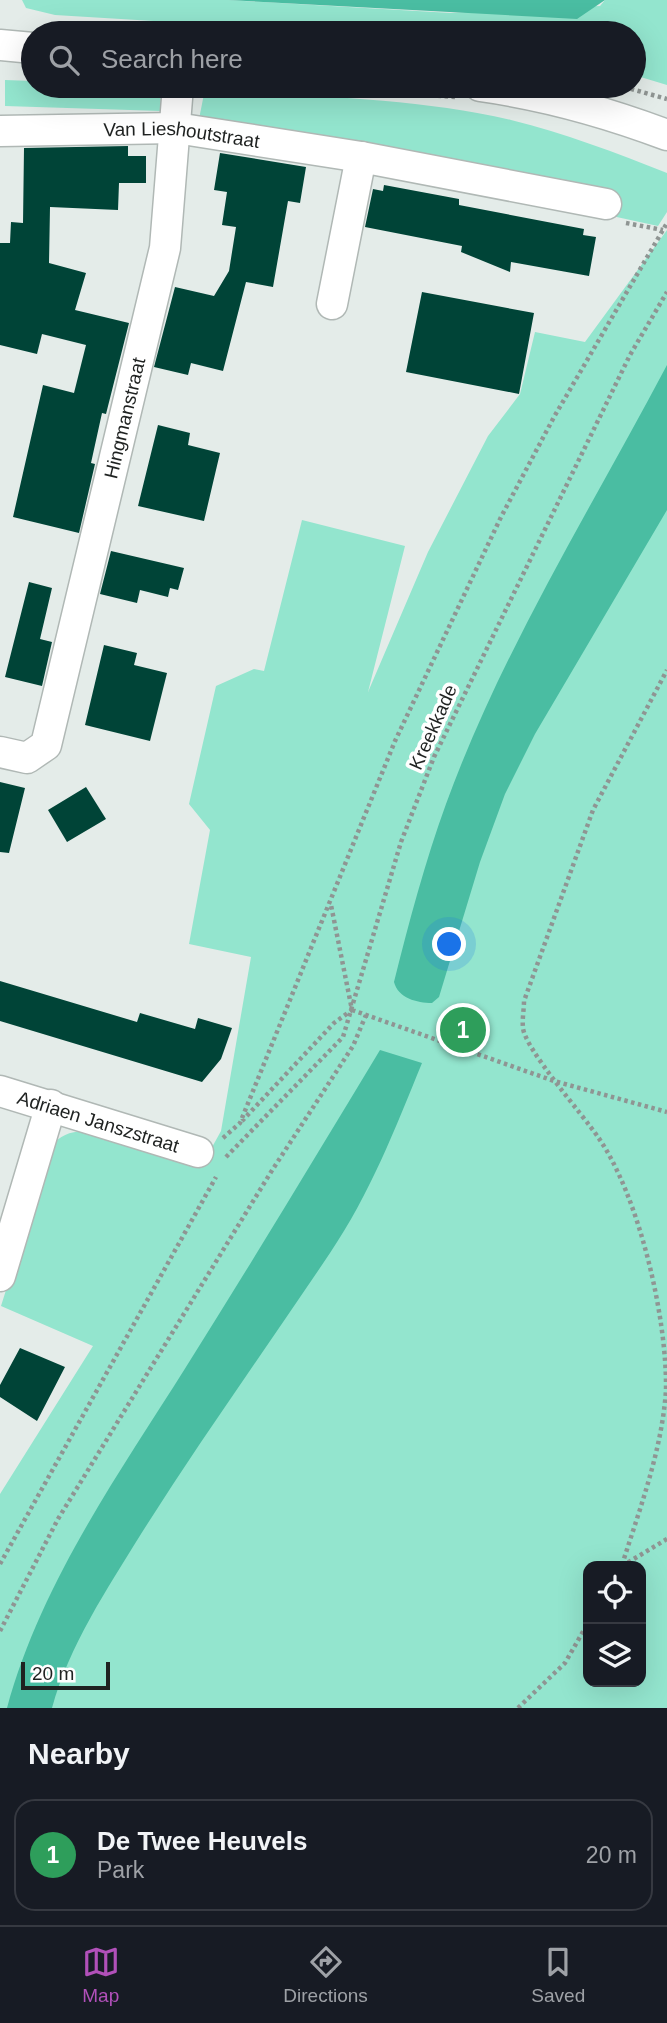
<!DOCTYPE html>
<style>
body{margin:0;font-family:Helvetica,sans-serif;background:#242831;color:#f1f3f6}
.controls{position:absolute;right:21px;bottom:21px;display:grid;overflow:hidden;border-radius:14px;box-shadow:0 7px 28px #0002}
.controls button{width:63px;height:63px;display:grid;place-items:center;padding:0;border:0;border-bottom:2px solid #363941;background:#171b24;color:#f1f3f6;font:35px sans-serif}
.scale{position:absolute;left:21px;bottom:18px;width:89px;box-sizing:border-box;padding-left:7px;border:4px solid #1f2221;border-top:0;font-size:19px;line-height:24px;white-space:nowrap;color:#1f2221;-webkit-text-stroke:5px #fff;paint-order:stroke}
.you{position:absolute;left:450px;top:945px;width:24px;height:24px;margin:-18px;border:5px solid #fff;border-radius:50%;background:#1a73e8;box-shadow:0 0 0 10px #1a73e833}
.badge{display:grid;place-items:center;width:46px;height:46px;border-radius:50%;background:#b150b9;color:#fff;font-size:23px;font-weight:700}
.pin{position:absolute;translate:-50% -50%;border:4px solid #fff;box-shadow:0 2px 7px #0006}
.list{margin:0;padding:0;list-style:none}
h2{display:flex;justify-content:space-between;align-items:center;height:91px;margin:0;padding:0 28px;font-size:30px}
h2 small{font-size:23px;font-weight:400;color:#9ea1a6}
.list li{display:grid;grid-template-columns:46px 1fr auto;gap:21px;align-items:center;box-sizing:border-box;height:112px;margin:0 14px 14px;padding:0 14px;border:2px solid #363941;border-radius:21px}
.list b{display:block;font-size:26px;white-space:nowrap}
.list p{margin:0;font-size:23px;white-space:nowrap;color:#9ea1a6}
.list em{font-size:23px;font-style:normal;color:#9ea1a6}
.icon{flex:none;width:38px;height:38px;fill:none;stroke:currentColor;stroke-width:2;stroke-linecap:round;stroke-linejoin:round}
.map{position:relative;flex:none;width:667px;height:1708px;overflow:hidden}
.search{position:absolute;background:#171b24;box-shadow:0 7px 28px #0002;left:21px;right:21px;top:21px;height:77px;display:flex;align-items:center;gap:18px;box-sizing:border-box;padding:0 24px;border-radius:38px;color:#9ea1a6;font-size:26px}
.sheet{height:217px;background:#171b24}
nav{display:flex;justify-content:space-around;align-items:center;box-sizing:border-box;height:98px;border-top:2px solid #363941;background:#171b24;font-size:19px;color:#9ea1a6}
nav a{display:grid;justify-items:center;gap:4px}
nav .on{color:#b150b9}
.map>svg:first-child{display:block}
.green{fill:#93e5ce;fill-rule:evenodd}
.water{fill:#4abda2}
.building{fill:#004437}
.lines{fill:none;stroke-linecap:round;stroke-linejoin:round}
.minor-casing{stroke:#b0b8b5;stroke-width:33}
.path{stroke:#8f9593;stroke-width:4.5;stroke-dasharray:3.5 3.5;stroke-linecap:butt}
.minor{stroke:#fff;stroke-width:30}
.labels{text-anchor:middle;dominant-baseline:central;stroke-width:7;stroke-linejoin:round;paint-order:stroke}
.street-label{font-size:19px;fill:#1f2221;stroke:#fff}
</style>
<div class="map">
<svg width="667" height="1708" viewBox="0 0 667 1708">
<rect width="100%" height="100%" fill="#e4ece9"/>
<path class="green" d="M22,0H228L451,13L600,6L605,0H667V85L634,75V33H352L55,15L26,8Z
M5,80L33,81V86H160L161,111L5,106Z
M205,89C306,97 412,97 511,120C565,133 616,153 667,173V212L658,226L612,216L615,192L199,119Z
M667,230V1708H0V1494L93,1346L1,1306L51,1147C60,1135 69,1132 84,1131L201,1167L221,1131L251,957L189,944L210,830L189,804L216,686L254,669L264,671L302,520L405,546L368,692L428,552L488,436L520,394L535,332L585,342ZM588,1566H641V1682H588Z"/>
<path class="water" d="M228,0H605L577,19Z
M667,365V510L535,734L505,794L480,862L439,997L432,1003C417,1003 398,998 394,982C409,922 425,862 446,804C502,650 591,509 667,365Z
M380,1050L422,1063C395,1129 370,1194 330,1253C267,1347 201,1439 141,1534C107,1589 69,1646 52,1708H7C41,1583 118,1475 186,1367C252,1262 316,1156 380,1050Z"/>
<path class="building" d="M128,146V156H146V183H119L118,210L50,207L49,263L86,273L75,310L129,323L106,414L102,413L91,463L95,464L79,533L13,517L43,385L74,393L86,345L42,334L37,354L0,345V243H10L11,222L23,223L24,148Z
M220,153L306,167L300,203L288,201L273,287L246,282L223,371L191,363L188,375L154,367L175,287L214,296L229,271L236,227L222,225L227,192L214,190Z
M384,185L459,199V205L584,229L583,235L596,237L589,276L511,262L510,272L461,252L462,246L365,227L373,189L383,191Z
M422,292L534,313L519,394L406,372Z
M158,425L190,433L188,445L220,453L204,521L138,506Z
M111,551L184,568L178,590L170,588L168,597L140,590L137,603L100,594Z
M29,582L52,588L40,639L52,642L42,686L5,677Z
M104,645L137,653L134,665L167,673L150,741L85,725Z
M0,782L25,788L9,853L0,852Z
M86,787L106,819L67,842L48,810Z
M0,981L137,1022L140,1013L195,1029L198,1018L232,1028L221,1059L202,1082L0,1021Z
M20,1348L65,1367L37,1421L0,1397V1385Z"/>
<g class="lines">
<defs>
<g id="minor">
<path d="M0,45L33,48"/>
<path d="M480,86C545,95 606,112 667,135"/>
<path id="s1" d="M0,131L176,128L361,157L606,204"/>
<path d="M332,304L361,157"/>
<path id="s2" d="M0,752L27,758L46,745L165,248L178,86"/>
<path id="s3" d="M0,1091L198,1152"/>
<path d="M0,1276L51,1105"/>
</g>
</defs>
<use href="#minor" class="minor-casing"/>
<path class="path" d="M312,86L455,97
M624,87L667,99
M626,223L663,230
M352,1010L554,1081L667,1112
M242,1121L334,1023L352,1010L331,905
M223,1138L240,1123L395,741L501,517L554,417L667,223
M226,1157L343,1037L401,842L434,757L630,355L667,292
M0,1564L216,1177
M622,1565C640,1508 662,1450 666,1390C667,1317 639,1196 598,1137C583,1115 525,1049 523,1028C522,1019 524,1010 524,1001L593,810L667,670
M622,1566L667,1539
M0,1631L58,1519L271,1172L353,1046L366,1015
M518,1708L565,1663L588,1623"/>
<use href="#minor" class="minor"/>
</g>
<g class="labels">
<g class="street-label">
<text stroke="none"><textPath href="#s1" startOffset="182">Van Lieshoutstraat</textPath></text>
<text stroke="none"><textPath href="#s2" startOffset="387">Hingmanstraat</textPath></text>
<text transform="translate(433 727) rotate(-66)">Kreekkade</text>
<text stroke="none"><textPath href="#s3" startOffset="103">Adriaen Janszstraat</textPath></text>
</g>
</g>
</svg>
<div class="controls">
<button><svg class="icon" aria-label="locate" viewBox="0 0 24 24"><circle cx="12" cy="12" r="6"/><path d="M12 2v4M12 18v4M2 12h4M18 12h4"/></svg></button>
<button><svg class="icon" aria-label="layers" viewBox="0 0 24 24"><path d="M12 4l9 5-9 5-9-5zM3 14l9 5 9-5"/></svg></button>
</div>
<div class="scale">20 m</div>
<div class="you"></div>
<div class="pin badge" style="left:463px;top:1030px;background:#2e9e5b">1</div>
<div class="search"><svg class="icon" aria-label="search" viewBox="0 0 24 24"><circle cx="10" cy="10" r="6"/><path d="M15 15l6 6"/></svg>Search here</div>
</div>
<section class="sheet">
<h2>Nearby<small></small></h2>
<ul class="list">
<li><span class="badge" style="background:#2e9e5b">1</span><div><b>De Twee Heuvels</b><p>Park</p></div><em>20 m</em></li>
</ul>
</section>
<nav>
<a class="on"><svg class="icon" aria-label="map" viewBox="0 0 24 24"><path d="M3 6l6-2 6 2 6-2v14l-6 2-6-2-6 2zM9 4v14M15 6v14"/></svg>Map</a>
<a><svg class="icon" aria-label="directions" viewBox="0 0 24 24"><path d="M12 3l9 9-9 9-9-9zM9 14v-3h6M13 9l2 2-2 2"/></svg>Directions</a>
<a><svg class="icon" aria-label="saved" viewBox="0 0 24 24"><path d="M7 4h10v16l-5-4-5 4z"/></svg>Saved</a>
</nav>
